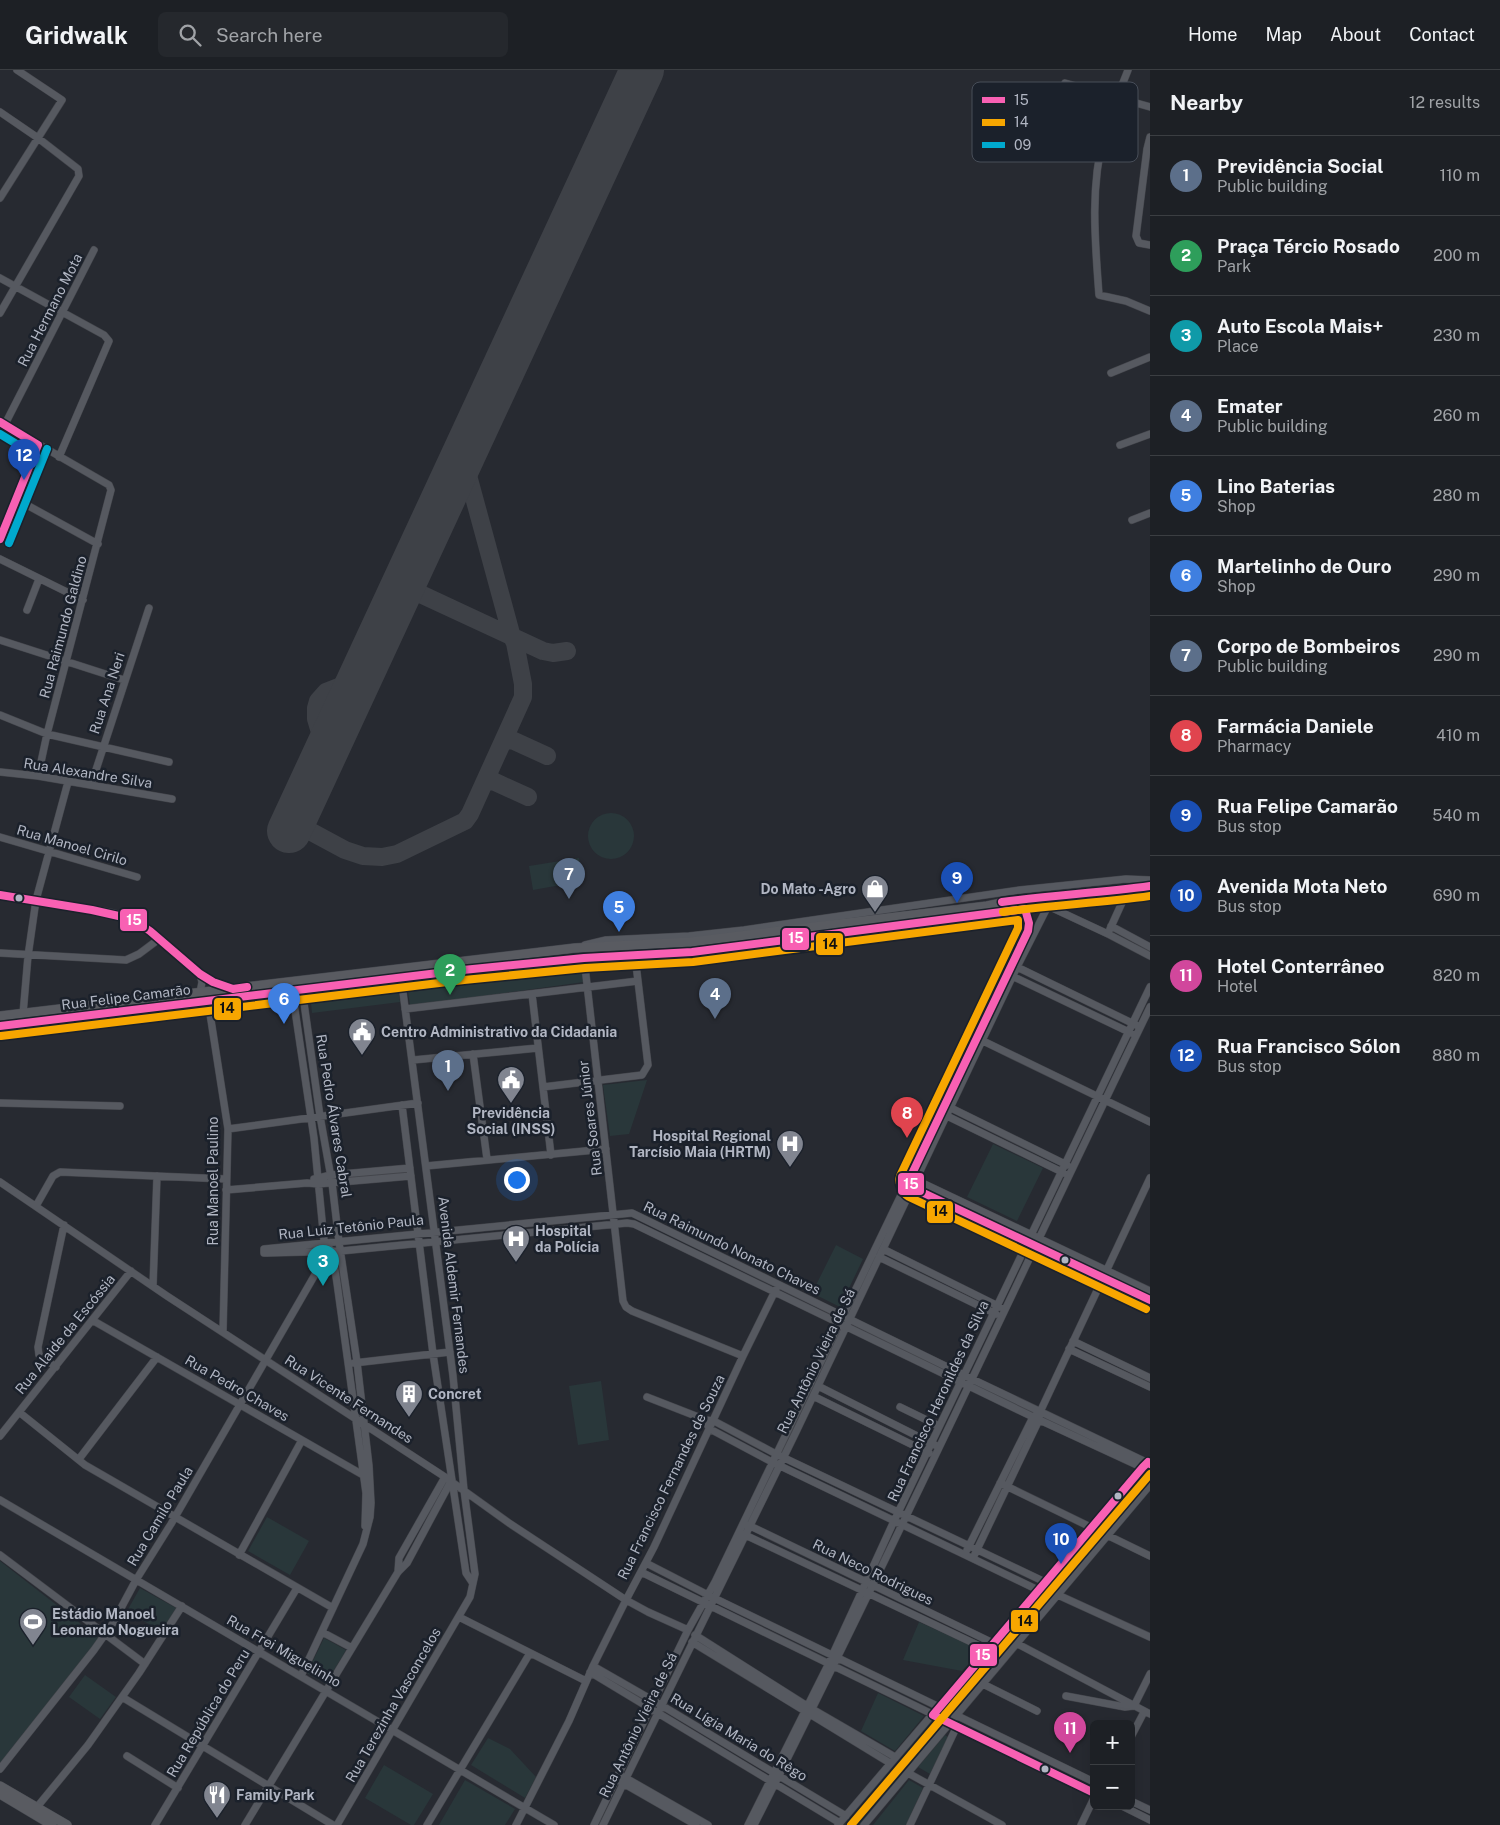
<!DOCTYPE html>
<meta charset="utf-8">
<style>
body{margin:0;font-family:"Public Sans",sans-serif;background:#25282d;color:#f1f3f6}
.controls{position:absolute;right:15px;bottom:15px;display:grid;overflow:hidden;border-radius:8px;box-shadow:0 5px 20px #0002}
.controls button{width:45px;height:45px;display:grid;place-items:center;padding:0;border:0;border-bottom:1px solid #3b3e42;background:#1d2025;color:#f1f3f6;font:25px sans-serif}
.you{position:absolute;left:516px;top:1109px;width:18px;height:18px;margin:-12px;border:4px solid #fff;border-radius:50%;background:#1a73e8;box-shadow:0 0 0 8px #1a73e833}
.badge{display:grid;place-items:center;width:32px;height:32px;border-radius:50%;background:#ea580c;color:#fff;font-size:16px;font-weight:700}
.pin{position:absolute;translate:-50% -41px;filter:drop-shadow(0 1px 2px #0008)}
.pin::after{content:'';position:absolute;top:26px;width:18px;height:15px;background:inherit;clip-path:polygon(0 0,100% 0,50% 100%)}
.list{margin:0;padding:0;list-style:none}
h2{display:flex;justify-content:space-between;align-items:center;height:65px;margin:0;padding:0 20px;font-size:21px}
h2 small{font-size:16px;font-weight:400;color:#a0a3a7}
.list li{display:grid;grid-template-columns:32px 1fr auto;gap:15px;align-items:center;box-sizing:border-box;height:80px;padding:0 20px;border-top:1px solid #3b3e42}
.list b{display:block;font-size:19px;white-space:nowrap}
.list p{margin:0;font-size:16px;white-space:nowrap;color:#a0a3a7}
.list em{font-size:16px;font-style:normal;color:#a0a3a7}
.icon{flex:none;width:28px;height:28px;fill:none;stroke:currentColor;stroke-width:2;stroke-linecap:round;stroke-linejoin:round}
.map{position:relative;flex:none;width:1150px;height:1755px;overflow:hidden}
header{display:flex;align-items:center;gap:30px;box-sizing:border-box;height:70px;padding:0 25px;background:#1d2025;border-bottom:1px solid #3b3e42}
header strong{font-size:24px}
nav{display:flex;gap:28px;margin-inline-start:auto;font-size:18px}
.search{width:350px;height:45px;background:#25282d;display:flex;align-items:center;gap:12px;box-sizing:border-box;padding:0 18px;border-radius:8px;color:#a0a3a7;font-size:19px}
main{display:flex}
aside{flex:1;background:#1d2025}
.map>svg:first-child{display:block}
.green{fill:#29373a}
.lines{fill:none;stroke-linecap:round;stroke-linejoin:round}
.taxiway{stroke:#3e4147;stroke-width:18}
.runway{stroke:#3e4147;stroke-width:44}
.minor-casing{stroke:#43454b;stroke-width:8}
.major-casing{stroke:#44474e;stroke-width:10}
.minor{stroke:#565960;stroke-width:7}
.major{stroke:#595b61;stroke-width:9}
.bus-1-casing{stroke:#1b212b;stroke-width:11}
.bus-2-casing{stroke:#1b212b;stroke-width:11}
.bus-3-casing{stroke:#1b212b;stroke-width:11}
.bus-1{stroke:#f860b3;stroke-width:8}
.bus-2{stroke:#f7a600;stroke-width:8}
.bus-3{stroke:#00a9ce;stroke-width:8}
.bus-dot{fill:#b1b6c3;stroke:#1b212b;stroke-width:2}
.labels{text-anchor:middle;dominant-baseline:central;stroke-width:5;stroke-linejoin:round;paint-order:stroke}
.street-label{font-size:14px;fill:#b1b6c3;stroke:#1b212b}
.poi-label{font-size:14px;font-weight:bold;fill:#b1b6c3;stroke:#1b212b;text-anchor:start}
.key{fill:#1b212b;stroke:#484e59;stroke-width:1}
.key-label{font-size:14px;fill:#b1b6c3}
.line-badge{stroke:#1b212b;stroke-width:2}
.badge-label{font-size:14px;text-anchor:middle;font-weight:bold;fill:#fff}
.pale-badge-label{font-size:14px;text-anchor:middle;font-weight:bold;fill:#111}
</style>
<header>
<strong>Gridwalk</strong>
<div class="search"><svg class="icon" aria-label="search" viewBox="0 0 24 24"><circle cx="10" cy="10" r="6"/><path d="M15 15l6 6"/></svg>Search here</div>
<nav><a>Home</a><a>Map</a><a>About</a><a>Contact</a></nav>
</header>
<main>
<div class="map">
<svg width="1150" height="1755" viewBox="0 0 1150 1755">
<rect width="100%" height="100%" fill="#272a31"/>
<path class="green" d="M588 766a23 23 0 1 1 46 0a23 23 0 1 1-46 0Z
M579,788L583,811L533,820L529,796Z
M583,896L584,912L410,936L407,914Z
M398,915L400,932L312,943L310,924Z
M647,1010L629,1064L610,1066L603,1015Z
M993,1074L1043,1098L1017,1151L967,1127Z
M836,1175L863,1189L840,1237L812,1223Z
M601,1311L609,1370L578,1375L569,1316Z
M1140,1407L1149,1411L1115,1453L1104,1448Z
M267,1447L309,1471L290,1505L248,1481Z
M1086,1471L1095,1476L1063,1514L1054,1509Z
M0,1491L99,1568L0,1694Z
M140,1518L176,1538L162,1562L127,1541Z
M1039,1526L1048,1530L957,1638L946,1633Z
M919,1552L981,1580L962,1601L903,1590Z
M324,1568L346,1580L326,1614L307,1603Z
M85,1605L116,1627L100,1649L69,1627Z
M878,1623L924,1646L895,1681L861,1661Z
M931,1651L940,1652L941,1657L912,1692L906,1691L902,1686L904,1683Z
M945,1665L948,1667L930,1704L918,1697Z
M488,1668L510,1679L536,1707L525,1728L471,1695Z
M384,1695L433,1724L414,1755H411L365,1728Z
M889,1701L897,1703L899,1705L898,1709L860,1755H844Z
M465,1710L515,1739L505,1755H439Z
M909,1710L923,1718L906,1755H873Z"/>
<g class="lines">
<path class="taxiway" d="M409,503V510L414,521L543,581L553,583L567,581
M398,526L403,523L414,521
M331,671L319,659L316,649V638L318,631L326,622L344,615L367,593
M504,671L512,670L547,686
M485,712L493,711L528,727
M293,752L345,780L363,786L382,787L397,784L465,751L470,744L523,627V614L515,573L512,567L463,387"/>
<path class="runway" d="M289,761L642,0"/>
<defs>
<path id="minor" d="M1128,0C1120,21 1110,42 1104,65C1090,117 1095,172 1099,225L1126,231L1150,241
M1065,13L1150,37
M0,42L38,68L78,99L79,106L0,243
M1150,67L1147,79L1136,166L1139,173L1150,175
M0,128L62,30L17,0
M0,208L104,265L109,271L59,387
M1111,303L1150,287
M0,352L109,415L111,420L47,664L38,706
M0,364L94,180
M1120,375L1150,364
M16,429L98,474
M1132,450L1150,443
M0,469L38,375
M0,489L83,530
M27,540L39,509
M0,570L124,610
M0,645L47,664L169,692
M0,702L38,706L172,729
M91,715L149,538
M0,767L137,807
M0,825C28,829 56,834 84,838C101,841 121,843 136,851C169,868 191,907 229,918
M1111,856L1150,877
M1110,859L1125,826
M585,875L606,870L689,866L744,860L1020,820L1126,809L1150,810
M0,883L126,890L139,884L159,869
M584,888L623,1231L626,1237L632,1241L743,1286
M1015,896L1136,955
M1010,905L1131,963
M200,923L202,912L200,904
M532,924L551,1085
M208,931L228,1059L223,1261
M405,939L638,911
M23,944L28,886L36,830L68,712
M979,969L1150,1052
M473,984L487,1089
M413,990L538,978
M543,1017L642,1005L648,995L635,886
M0,1033L120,1036
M402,1035L433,1284L466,1503L472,1512
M951,1038L1067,1095
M947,1046L1064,1103
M228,1059L418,1033
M426,1096L606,1079
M314,1109L331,1105L410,1098
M914,1109L1150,1221
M0,1112L167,1226L445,1407L509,1453L626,1530L648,1542L688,1560
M911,1115L913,1118L1150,1230
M226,1120L307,1113L318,1114L411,1106
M36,1136L53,1106L60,1102L226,1109
M329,1178L332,1181L337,1213L366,1423L365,1456
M883,1179L1000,1237
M879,1187L996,1244
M153,1216L157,1106
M92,1250L363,1405L369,1404
M1073,1271L1150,1308
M1069,1279L1150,1317
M354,1293L450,1282
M56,1297L39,1285L38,1277L64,1155
M818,1316L935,1375
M813,1326L929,1383
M647,1327L706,1350L714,1351L776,1384L1045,1512
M900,1337L939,1356
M19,1342L85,1395L333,1538
M708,1356L710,1359L772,1392L1038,1520
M0,1366L131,1201
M79,1389L157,1287
M1150,1394L972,1309L632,1143L264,1179V1183H267L341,1181L627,1153L634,1154L1033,1347L1150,1401
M1000,1413L1150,1486
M0,1430L554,1755
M746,1454L993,1573
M741,1463L988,1580
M967,1480L1033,1347L1036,1345
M0,1485L145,1594
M239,1485L302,1370
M973,1488L1039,1350L1040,1342L1150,1108
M646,1493L714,1528L1094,1712
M398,1502L399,1488L445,1407
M641,1502L1094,1723
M1058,1525L1150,1567
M459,1547L586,1611
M322,1562L352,1578
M695,1565L807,1636L895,1687
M692,1572L890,1693
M1016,1573L1150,1644
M593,1596L661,1635L846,1746
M590,1602L840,1753
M301,1606L363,1474L370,1447L371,1433L369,1396L357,1292L339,1172L332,1113L320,1046L302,919
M983,1614L1037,1641
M1066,1626L1125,1637L1134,1636
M122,1627L333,1755
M1134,1636L1150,1604
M1131,1667L1144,1642
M127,1686L178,1718
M0,1699L94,1580L113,1553L136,1510L171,1454L324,1189L325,1181L314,1068L292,920
M908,1703L1002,1755
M624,1707L708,1755
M621,1712L696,1755
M1131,1731L1150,1740
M1122,1736L1150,1750
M37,1737L88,1675L139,1603L182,1536
M155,1755L297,1518
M245,1755L398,1502L407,1493L451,1411
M337,1755L470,1527L475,1504L464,1420L453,1306L401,907
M427,1755L530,1583
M516,1755L569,1651L593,1596L626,1530L654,1477L743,1286L776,1219
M594,1755L688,1560L715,1512L1028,861L1029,853L1025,839
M603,1755L796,1362L1017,897L1048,836L1108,864L1150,886
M748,1755L827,1597L894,1451L1150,917
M754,1755C891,1484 1018,1210 1150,937
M838,1755L1144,1396
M864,1755L1150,1415
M910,1755L957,1656
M1081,1755L1094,1728"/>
<path id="major" d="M0,946L575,878L691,872L987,836C1040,824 1096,823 1150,816
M0,956L124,942L463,900L584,888L692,882L1150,823
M0,1716L67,1755
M0,1724L52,1755"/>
</defs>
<use href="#minor" class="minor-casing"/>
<use href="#major" class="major-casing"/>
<use href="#minor" class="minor"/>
<use href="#major" class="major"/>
<defs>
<path id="bus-1" d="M0,352L38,375
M0,469L38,375
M0,825L92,840L132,849L150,861L200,904L213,912L233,919L247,917
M1002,832C1051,825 1101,823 1150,816
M0,956L463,900L584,888L692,882L1025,839L1029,853L1028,861L909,1110L913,1118L1150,1230
M1094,1723L933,1645L1143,1397L1148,1392L1150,1394"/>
<path id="bus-2" d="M1003,842C1052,835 1101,833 1150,826
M1,966L464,910L585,898L693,892L1018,850V858L900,1106C898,1113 902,1123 909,1127L1146,1239
M851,1755L1150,1404"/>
<path id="bus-3" d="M0,364L33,384
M9,473L47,379"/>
</defs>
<use href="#bus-1" class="bus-1-casing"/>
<use href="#bus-2" class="bus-2-casing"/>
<use href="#bus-3" class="bus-3-casing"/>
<use href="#bus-1" class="bus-1"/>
<use href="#bus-2" class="bus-2"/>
<use href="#bus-3" class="bus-3"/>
</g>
<defs>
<symbol id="shop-pin" viewBox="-11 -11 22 30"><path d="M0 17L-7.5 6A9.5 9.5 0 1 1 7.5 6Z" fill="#818590" stroke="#1b212b"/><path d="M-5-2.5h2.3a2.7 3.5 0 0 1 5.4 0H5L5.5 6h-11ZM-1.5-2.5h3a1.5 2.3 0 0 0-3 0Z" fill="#fff"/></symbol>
<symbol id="civic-pin" viewBox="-11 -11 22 30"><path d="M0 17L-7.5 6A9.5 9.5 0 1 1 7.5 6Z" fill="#818590" stroke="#1b212b"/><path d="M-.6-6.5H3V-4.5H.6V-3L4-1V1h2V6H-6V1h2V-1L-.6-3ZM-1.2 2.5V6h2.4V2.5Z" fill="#fff"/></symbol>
<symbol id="hospital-pin" viewBox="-11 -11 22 30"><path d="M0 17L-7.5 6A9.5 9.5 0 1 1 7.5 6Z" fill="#818590" stroke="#1b212b"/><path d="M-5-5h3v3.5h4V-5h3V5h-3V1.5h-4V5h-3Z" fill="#fff"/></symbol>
<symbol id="building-pin" viewBox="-11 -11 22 30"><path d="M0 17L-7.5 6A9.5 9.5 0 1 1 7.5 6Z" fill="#818590" stroke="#1b212b"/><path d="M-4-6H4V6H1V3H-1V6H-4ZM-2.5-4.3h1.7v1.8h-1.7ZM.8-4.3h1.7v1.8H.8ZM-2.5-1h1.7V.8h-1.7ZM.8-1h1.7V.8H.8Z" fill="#fff"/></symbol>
<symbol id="stadium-pin" viewBox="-11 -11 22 30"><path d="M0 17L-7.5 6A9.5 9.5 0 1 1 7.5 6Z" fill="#818590" stroke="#1b212b"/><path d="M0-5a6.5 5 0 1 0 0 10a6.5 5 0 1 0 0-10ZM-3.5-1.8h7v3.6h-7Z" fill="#fff"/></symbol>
<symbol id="restaurant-pin" viewBox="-11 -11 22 30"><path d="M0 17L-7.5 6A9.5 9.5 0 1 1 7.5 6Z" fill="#818590" stroke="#1b212b"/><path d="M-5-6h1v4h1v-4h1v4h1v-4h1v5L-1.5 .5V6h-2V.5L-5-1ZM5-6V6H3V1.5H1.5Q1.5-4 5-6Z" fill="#fff"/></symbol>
</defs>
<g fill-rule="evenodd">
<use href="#shop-pin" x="859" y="803" width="32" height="43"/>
<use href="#civic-pin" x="346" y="946" width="32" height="43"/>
<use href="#civic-pin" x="495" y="994" width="32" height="43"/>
<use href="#hospital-pin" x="774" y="1058" width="32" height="43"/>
<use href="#hospital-pin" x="500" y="1153" width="32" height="43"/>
<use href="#building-pin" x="393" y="1308" width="32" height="43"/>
<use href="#stadium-pin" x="17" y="1536" width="32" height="43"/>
<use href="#restaurant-pin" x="201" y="1709" width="32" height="43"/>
</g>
<g class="bus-dot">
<circle cx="19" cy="828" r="4.5"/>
<circle cx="1065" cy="1190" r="4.5"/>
<circle cx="1118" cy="1426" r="4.5"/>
<circle cx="1045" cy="1699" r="4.5"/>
</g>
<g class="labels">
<g class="street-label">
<text transform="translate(50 240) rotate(-63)">Rua Hermano Mota</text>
<text transform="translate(63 557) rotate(-75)">Rua Raimundo Galdino</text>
<text transform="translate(107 623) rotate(-72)">Rua Ana Neri</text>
<text transform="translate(88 703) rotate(9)">Rua Alexandre Silva</text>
<text transform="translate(72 775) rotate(16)">Rua Manoel Cirilo</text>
<text transform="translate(126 927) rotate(-7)">Rua Felipe Camarão</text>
<text transform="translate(334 1046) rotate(81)">Rua Pedro Álvares Cabral</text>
<text transform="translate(590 1048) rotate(-97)">Rua Soares Júnior</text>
<text transform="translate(213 1111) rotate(-90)">Rua Manoel Paulino</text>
<text transform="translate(351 1157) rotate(-6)">Rua Luiz Tetônio Paula</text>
<text transform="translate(732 1178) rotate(26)">Rua Raimundo Nonato Chaves</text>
<text transform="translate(454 1215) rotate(83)">Avenida Aldemir Fernandes</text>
<text transform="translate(65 1264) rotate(-51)">Rua Alaide da Escóssia</text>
<text transform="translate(816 1291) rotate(-64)">Rua Antônio Vieira de Sá</text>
<text transform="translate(237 1318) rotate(30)">Rua Pedro Chaves</text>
<text transform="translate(349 1329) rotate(33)">Rua Vicente Fernandes</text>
<text transform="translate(938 1331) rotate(-65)">Rua Francisco Heronildes da Silva</text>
<text transform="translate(671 1407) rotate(-64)">Rua Francisco Fernandes de Souza</text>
<text transform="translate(160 1446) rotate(-59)">Rua Camilo Paula</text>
<text transform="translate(873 1502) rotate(26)">Rua Neco Rodrigues</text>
<text transform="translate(284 1581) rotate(30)">Rua Frei Miguelinho</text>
<text transform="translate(393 1635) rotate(-60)">Rua Terezinha Vasconcelos</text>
<text transform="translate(208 1643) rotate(-59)">Rua República do Peru</text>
<text transform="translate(638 1655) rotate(-64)">Rua Antônio Vieira de Sá</text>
<text transform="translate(739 1667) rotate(31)">Rua Lígia Maria do Rêgo</text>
</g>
<g class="poi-label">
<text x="856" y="819" text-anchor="end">Do Mato -Agro</text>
<text x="381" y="962">Centro Administrativo da Cidadania</text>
<text x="511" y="1043" text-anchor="middle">Previdência<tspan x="511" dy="16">Social (INSS)</tspan></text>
<text x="771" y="1066" text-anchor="end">Hospital Regional<tspan x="771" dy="16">Tarcísio Maia (HRTM)</tspan></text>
<text x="535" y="1161">Hospital<tspan x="535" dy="16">da Polícia</tspan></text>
<text x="428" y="1324">Concret</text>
<text x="52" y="1544">Estádio Manoel<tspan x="52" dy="16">Leonardo Nogueira</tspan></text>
<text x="236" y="1725">Family Park</text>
</g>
</g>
<rect x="972" y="12" width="166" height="80" rx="8" class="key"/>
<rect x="982" y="27" width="23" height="6" fill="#f860b3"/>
<rect x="982" y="49" width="23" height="7" fill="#f7a600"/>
<rect x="982" y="72" width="23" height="6" fill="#00a9ce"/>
<g class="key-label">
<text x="1014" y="35">15</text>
<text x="1014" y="57">14</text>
<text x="1014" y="80">09</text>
</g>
<g class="line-badge">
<rect x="119" y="838" width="29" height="24" rx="5" fill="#f860b3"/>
<rect x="781" y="857" width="29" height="24" rx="5" fill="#f860b3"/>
<rect x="815" y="862" width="29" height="24" rx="5" fill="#f7a600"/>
<rect x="213" y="927" width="29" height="24" rx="5" fill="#f7a600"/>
<rect x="897" y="1102" width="28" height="24" rx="5" fill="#f860b3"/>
<rect x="926" y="1130" width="28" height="24" rx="5" fill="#f7a600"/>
<rect x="1010" y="1539" width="29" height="24" rx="5" fill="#f7a600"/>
<rect x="969" y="1573" width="29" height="24" rx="5" fill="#f860b3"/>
</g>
<g class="badge-label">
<text x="134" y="855">15</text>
<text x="796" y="873">15</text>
<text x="911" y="1119">15</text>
<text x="983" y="1590">15</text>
</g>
<g class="pale-badge-label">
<text x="830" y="879">14</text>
<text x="227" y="943">14</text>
<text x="940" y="1146">14</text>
<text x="1025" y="1556">14</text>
</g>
</svg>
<div class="controls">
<button>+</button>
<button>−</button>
</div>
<div class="you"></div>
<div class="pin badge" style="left:448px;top:1021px;background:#5c6f8a">1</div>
<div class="pin badge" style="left:450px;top:925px;background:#2e9e5b">2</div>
<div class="pin badge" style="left:323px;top:1216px;background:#0f9aa8">3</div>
<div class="pin badge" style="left:715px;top:949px;background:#5c6f8a">4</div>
<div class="pin badge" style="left:619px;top:862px;background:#3f7fe0">5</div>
<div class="pin badge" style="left:284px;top:954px;background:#3f7fe0">6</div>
<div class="pin badge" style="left:569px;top:829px;background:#5c6f8a">7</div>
<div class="pin badge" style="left:907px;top:1068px;background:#e0444e">8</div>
<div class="pin badge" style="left:957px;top:833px;background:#1a4fb4">9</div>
<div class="pin badge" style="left:1061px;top:1494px;background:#1a4fb4">10</div>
<div class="pin badge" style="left:1070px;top:1683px;background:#d1479c">11</div>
<div class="pin badge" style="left:24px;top:410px;background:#1a4fb4">12</div>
</div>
<aside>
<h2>Nearby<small>12 results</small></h2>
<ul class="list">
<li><span class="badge" style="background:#5c6f8a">1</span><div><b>Previdência Social</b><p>Public building</p></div><em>110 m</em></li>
<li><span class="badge" style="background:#2e9e5b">2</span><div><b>Praça Tércio Rosado</b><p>Park</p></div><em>200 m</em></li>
<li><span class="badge" style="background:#0f9aa8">3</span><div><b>Auto Escola Mais+</b><p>Place</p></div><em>230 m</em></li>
<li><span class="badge" style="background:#5c6f8a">4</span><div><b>Emater</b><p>Public building</p></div><em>260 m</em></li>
<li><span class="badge" style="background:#3f7fe0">5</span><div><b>Lino Baterias</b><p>Shop</p></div><em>280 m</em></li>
<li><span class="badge" style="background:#3f7fe0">6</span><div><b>Martelinho de Ouro</b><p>Shop</p></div><em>290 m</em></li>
<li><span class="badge" style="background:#5c6f8a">7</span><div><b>Corpo de Bombeiros</b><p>Public building</p></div><em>290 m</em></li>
<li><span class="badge" style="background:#e0444e">8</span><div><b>Farmácia Daniele</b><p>Pharmacy</p></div><em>410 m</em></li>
<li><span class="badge" style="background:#1a4fb4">9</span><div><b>Rua Felipe Camarão</b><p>Bus stop</p></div><em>540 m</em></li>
<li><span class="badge" style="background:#1a4fb4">10</span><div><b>Avenida Mota Neto</b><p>Bus stop</p></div><em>690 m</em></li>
<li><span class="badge" style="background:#d1479c">11</span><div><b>Hotel Conterrâneo</b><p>Hotel</p></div><em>820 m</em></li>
<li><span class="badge" style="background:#1a4fb4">12</span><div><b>Rua Francisco Sólon</b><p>Bus stop</p></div><em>880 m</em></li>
</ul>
</aside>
</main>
